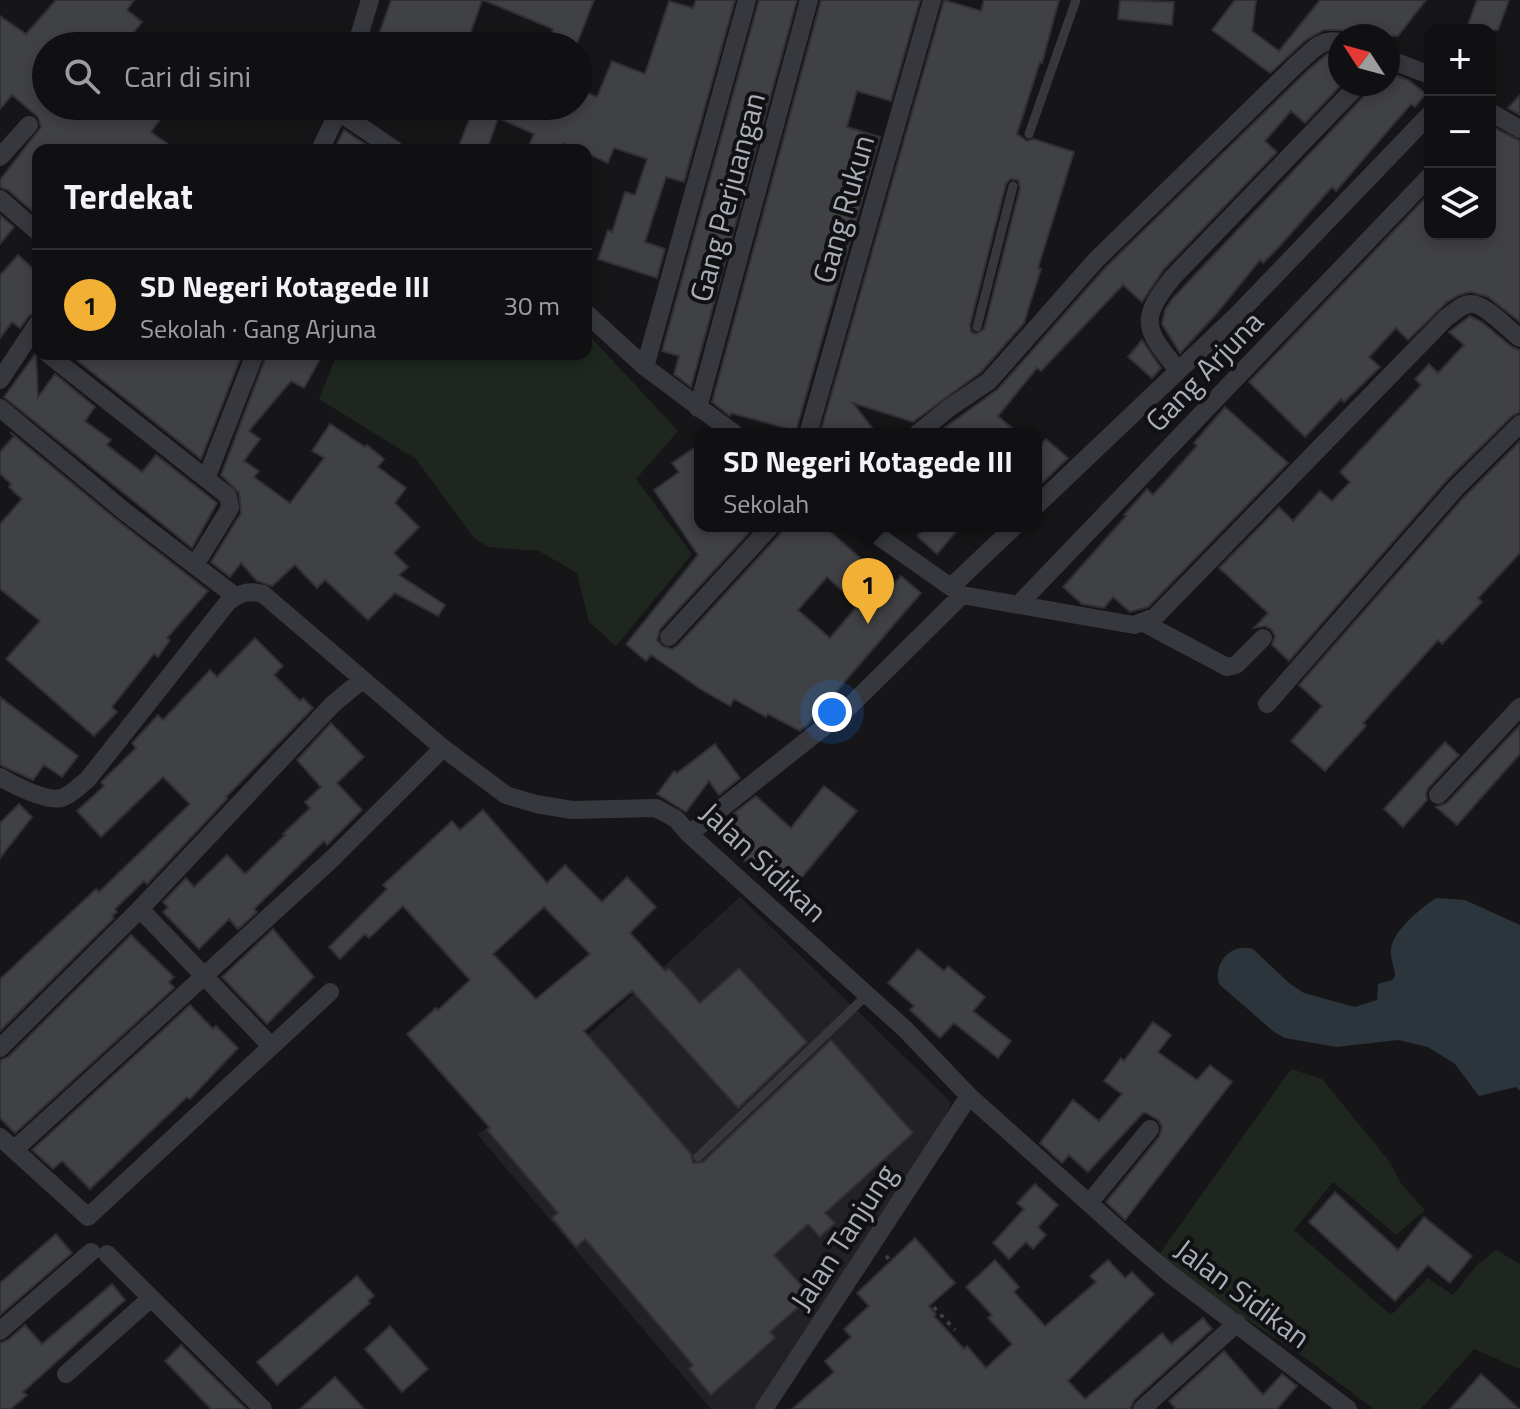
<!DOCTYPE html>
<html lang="id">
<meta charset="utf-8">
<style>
body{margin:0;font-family:"Titillium Web",sans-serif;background:#19191b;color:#f1f3f6}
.controls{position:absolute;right:24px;top:24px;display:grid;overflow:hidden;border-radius:16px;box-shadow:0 4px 12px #0003}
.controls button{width:72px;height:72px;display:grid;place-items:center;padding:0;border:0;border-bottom:2px solid #303032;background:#101012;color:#f1f3f6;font:40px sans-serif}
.compass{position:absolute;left:1328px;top:24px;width:72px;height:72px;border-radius:50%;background:#101012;box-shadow:0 4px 12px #0003;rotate:306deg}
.you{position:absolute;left:832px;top:712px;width:28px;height:28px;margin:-20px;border:6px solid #fff;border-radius:50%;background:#1a73e8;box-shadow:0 0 0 12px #1a73e833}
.badge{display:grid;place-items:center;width:52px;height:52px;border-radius:50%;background:#f2b134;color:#111;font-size:26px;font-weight:700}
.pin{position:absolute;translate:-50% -66px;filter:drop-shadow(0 2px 4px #0008)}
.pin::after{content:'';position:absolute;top:42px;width:28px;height:24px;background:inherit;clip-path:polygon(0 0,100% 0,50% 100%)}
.popup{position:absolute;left:694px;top:428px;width:348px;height:104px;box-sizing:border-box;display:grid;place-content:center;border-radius:16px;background:#101012;filter:drop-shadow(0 2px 6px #0005);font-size:26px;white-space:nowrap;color:#9c9d9f}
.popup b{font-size:30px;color:#f1f3f6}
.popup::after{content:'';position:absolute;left:50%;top:100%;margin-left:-16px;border:16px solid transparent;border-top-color:#101012}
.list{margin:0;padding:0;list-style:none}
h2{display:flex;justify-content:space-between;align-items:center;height:104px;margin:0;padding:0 32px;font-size:34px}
h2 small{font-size:26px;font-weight:400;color:#9c9d9f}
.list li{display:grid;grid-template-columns:52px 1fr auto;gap:24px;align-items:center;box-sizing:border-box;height:112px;padding:0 32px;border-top:2px solid #303032}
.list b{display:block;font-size:30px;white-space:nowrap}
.list p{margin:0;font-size:26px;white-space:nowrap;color:#9c9d9f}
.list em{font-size:26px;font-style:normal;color:#9c9d9f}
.icon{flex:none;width:44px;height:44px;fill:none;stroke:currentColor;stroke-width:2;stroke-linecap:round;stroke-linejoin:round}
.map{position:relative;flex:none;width:1520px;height:1409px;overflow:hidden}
.search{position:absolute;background:#101012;box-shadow:0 4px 12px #0003;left:32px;top:32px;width:560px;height:88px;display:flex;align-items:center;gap:20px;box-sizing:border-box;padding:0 28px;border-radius:44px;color:#9c9d9f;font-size:30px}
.panel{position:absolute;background:#101012;box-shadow:0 4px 12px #0003;left:32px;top:144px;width:560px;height:216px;border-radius:16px}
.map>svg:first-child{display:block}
.built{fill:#222225}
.green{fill:#1e261f}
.water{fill:#2c353c}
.building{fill:#404145;stroke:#303034;stroke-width:2;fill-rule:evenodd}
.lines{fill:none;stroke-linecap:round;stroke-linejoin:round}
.path{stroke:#3d3f44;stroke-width:4;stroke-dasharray:4 6;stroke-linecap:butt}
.lane{stroke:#37383d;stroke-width:9}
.street{stroke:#37383d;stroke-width:18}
.labels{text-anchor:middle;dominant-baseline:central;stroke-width:8;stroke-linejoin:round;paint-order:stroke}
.street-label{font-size:30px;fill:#a8adb8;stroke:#111113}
</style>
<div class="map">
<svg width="1520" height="1409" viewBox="0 0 1520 1409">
<rect width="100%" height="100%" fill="#161618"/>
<path class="built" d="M740,897L951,1102L935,1145L768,1409H711L478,1135Z"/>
<path class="green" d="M586,332L678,431L636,479L692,554L616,646L589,622L577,573L539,551L488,547L474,538L416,459L319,399L337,354H586Z
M1291,1069L1322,1079L1389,1161L1402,1185L1425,1210L1396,1235L1333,1182L1294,1230L1391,1315L1428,1278L1453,1295L1477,1265L1496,1250L1520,1264V1369L1474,1349L1421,1409H1374L1311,1362L1219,1301L1158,1256Z"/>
<path class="water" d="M1436,898L1465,900L1520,925V1091L1516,1087L1479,1096L1455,1064L1428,1047L1398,1040L1336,1047L1285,1038L1274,1032L1219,984C1213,963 1231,942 1253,949L1289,983L1304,993L1355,1007L1377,1000L1378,984L1392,980L1395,976C1395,967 1390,959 1391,950C1392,931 1421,908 1436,898Z"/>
<path class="building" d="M56,0H134L127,10L142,22L123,46H46V106H170L151,132L176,150H38V216L8,190L0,187V180L41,127L38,117L12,95L0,109V16L26,34Z
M391,0H482L466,46H375Z
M483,0H594L576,46H546L553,29Z
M696,0H735L684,182L666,177L645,242L665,249L657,278L598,259L608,230L612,232L625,192L635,195L647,159L614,148L608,163L586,153V150H578L563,143L560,150H527L534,134L498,118L487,150H470L459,146L474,107L471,106H578L583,91L597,97L612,61L645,74L669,1L693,8Z
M759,0H797L691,387L674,374L679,356L662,351Z
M821,0H920L891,101L857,91L847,127L880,137L796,431L731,413L730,416L712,402Z
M944,0L981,11L984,0H1059L1042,63L1040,62L1017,134L1027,141L1034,139L1074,152L1038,268L1041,269L1024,323L981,372L913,422L853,403L877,434H820ZM1010,179L1018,180L1020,188L984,329L976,334L971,332L970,325L1006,184Z
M1120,0L1174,2L1172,25L1118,19Z
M1235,0H1256L1252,31L1279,51L1320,0H1426L1398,36H1350L1341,30H1324L1306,40L1270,73L1212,30Z
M1477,0H1509L1498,30H1466Z
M1327,54H1340V84H1342L1305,123L1291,111L1265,141L1277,152L1164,269L1142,302L1123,285L1041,371L1037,368L998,416L1019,434H936L998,389L1105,268L1307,71Z
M1388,72L1408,80L1426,94L1415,107L1411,104L1336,191L1332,187L1279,247L1263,263L1260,260L1217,313L1180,353L1162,324L1165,310L1172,299L1368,92L1371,84H1388Z
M1520,95V115L1508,108Z
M1491,126L1520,141V322L1488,297L1471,292L1459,295L1447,302L1408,340L1396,328L1369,357L1380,367L1344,402L1341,399L1305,437L1249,382L1430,193V234H1490Z
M344,130L374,150H334Z
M0,215L14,227L0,244Z
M18,255L38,273V311L29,316L20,328L12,322L0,338V275Z
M1470,316L1482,322L1512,347L1520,350V412L1512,416L1446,481L1289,661L1272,645L1275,636L1271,629L1265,626L1254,628L1268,613L1219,568L1279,507L1293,521L1320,491L1332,501L1350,482L1340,472L1421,385L1415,379L1429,364L1438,373L1464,345L1449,332Z
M1142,340L1161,368L1152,378L1128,357Z
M36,353L38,397L55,374L95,407L85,421L111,440L107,445L142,472L156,455L217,503L192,548L4,397Z
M69,354H242L201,459Z
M267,354H323L304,388L291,381L249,431L260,439L244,461L259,471L254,477L290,503L324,458L312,451L330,424L365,447L367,445L384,459L378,467L406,488L395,503L419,527L394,553L408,567L399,575L445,605L438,616L395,593L368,620L325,580L317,588L295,565L272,586L257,581L241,563L230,577L211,562L241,513L239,493L221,475Z
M1225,407L1288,463L1148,607L1130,612L1113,597L1104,608L1082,604L1063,587L1126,516L1124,515L1147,489L1153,495L1197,446L1194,443Z
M10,432L117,520L208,591L167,638L170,640L158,657L154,654L112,707L117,712L94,736L6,659L40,621L0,589V524L22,499L9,487L11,484L0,474V452L14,436Z
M1046,439L1068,458L1036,489V450Z
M1520,441V553L1478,598L1482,602L1442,644L1438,640L1363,723L1366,726L1325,771L1291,741L1322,706L1299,685L1464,497Z
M700,444V526H755L660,629L657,640L662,646L672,649L678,645L780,534L783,526H824L892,586L901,576L921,593L830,699L825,694L809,723L800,731L768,714L766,717L734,699L730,706L702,690L651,655L646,661L626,644L698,555L654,490L679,472L672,463ZM827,577L858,605L830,638L798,610Z
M926,526H961L937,554L917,536Z
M255,638L283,666L274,675L300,701L303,698L313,708L226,797L227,799L147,884L144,881L115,909L117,912L112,916L114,918L0,1031V979L96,889L99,892L190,804L163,777L101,837L77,811L104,786L101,782L136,748L132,743L158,715L163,720L210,670L217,677Z
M0,697L78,756L62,777L44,765L33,780L0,765Z
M331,723L364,757L337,783L362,810L327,845L324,841L254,909L257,912L238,929L229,919L199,949L163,912L168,907L163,902L186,878L194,887L227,855L245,874L285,835L283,834L310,808L305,802L321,787L297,760Z
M1520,725V754L1457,825L1436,807L1447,803Z
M1445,742L1459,755L1429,787L1426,793L1427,800L1403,827L1384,809Z
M715,744L740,778L719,795L709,781L686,812L657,794L674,771L677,773Z
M824,786L857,811L792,889L768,867L761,875L723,842L732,833L727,828L738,816L734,813L756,796L791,828Z
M19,804L32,817L0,858V823Z
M483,810L547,883L565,865L602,902L627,877L656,907L630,933L665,971L669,968L700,1003L739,968L807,1042L738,1108L632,991L584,1031L691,1154L693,1163L703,1162L831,1040L913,1133L825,1213L835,1223L820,1237L808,1224L774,1255L811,1296L770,1332L775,1338L711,1395L689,1369L693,1365L585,1239L576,1247L552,1218L558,1213L487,1130L490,1128L407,1034L436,1008L438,1010L470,980L403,906L369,938L365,934L340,959L329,947L387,889L383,885L452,821L460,830ZM544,907L590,954L536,999L493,954Z
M273,929L314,977L267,1024L222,977Z
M131,935L174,977L169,982L174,988L15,1133L0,1118V1060L8,1057Z
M918,949L944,971L948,966L985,997L973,1011L1011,1041L998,1058L954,1023L940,1038L910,1010L914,1006L888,983Z
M190,1005L213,1029L216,1026L238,1048L190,1099L187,1097L90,1189L62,1161L53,1169L32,1150Z
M1153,1022L1171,1035L1158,1052L1197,1080L1210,1065L1232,1082L1125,1220L1106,1202L1159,1137L1162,1127L1158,1120L1144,1112L1088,1172L1069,1155L1062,1163L1040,1143L1073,1100L1099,1121L1122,1094L1104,1081L1121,1058L1124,1061Z
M1035,1184L1058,1205L1038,1227L1046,1235L1033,1249L1026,1242L1009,1259L993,1243L1024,1209L1017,1203Z
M1335,1192L1398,1250L1424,1217L1472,1256L1450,1283L1428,1265L1395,1301L1309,1222Z
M56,1234L72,1253L0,1315V1283Z
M915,1238L955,1283L929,1306L936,1314L934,1316L964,1349L967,1346L986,1368L1012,1344L988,1318L992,1315L966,1287L995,1260L1019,1287L1014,1292L1045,1326L1096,1282L1090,1276L1108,1260L1125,1278L1132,1272L1154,1294L1068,1381L1085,1399L1162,1333L1171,1344L1203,1318L1212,1329L1134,1400L1130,1409H792L834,1372L825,1361L851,1337L844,1329L869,1306L857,1293Z
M357,1276L374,1296L368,1301L370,1303L277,1385L257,1362Z
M112,1284L125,1300L23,1392L27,1395L11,1409H0V1343L8,1340L25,1325L42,1344Z
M390,1326L428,1369L402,1392L365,1349Z
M181,1345L246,1409H211L165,1361Z
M1224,1351L1263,1395L1282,1374L1297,1386L1277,1409H1176L1169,1401Z
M1481,1374L1519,1409H1450Z
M335,1377L364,1409H300Z"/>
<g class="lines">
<path class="path" d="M886,1256L955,1330"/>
<path class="lane" d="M1029,134L1076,0
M977,327L1013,186
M698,1157L867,995"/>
<path class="street" d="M356,46L370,0
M1388,59L1430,75
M339,112L395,150
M1490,112L1520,129
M320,150L341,106
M0,157L29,125
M0,199L38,232
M586,313L645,367L735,434
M48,354L228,496L230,508L195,565
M645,367L747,0
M1178,370C1146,331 1137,321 1173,277L1359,84
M0,380L38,323
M0,408L124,511L235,596
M698,408L809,0
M808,434L932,0
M917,434L949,408L989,381L1096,260L1299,62C1313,50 1321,38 1340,42
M206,479L255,354
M1036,506L1237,315L1430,114
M864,526L962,595L1134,625L1155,617L1446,318C1453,313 1461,305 1470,304C1483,302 1509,330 1520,338
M951,587L1015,526
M1019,604L1430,176
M1144,623L1227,667L1236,665L1263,638
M669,637L771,526
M1267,704L1455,489L1520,424
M0,777C13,785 47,802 61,798C72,795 80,785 88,779L228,602C239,593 249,590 263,594L443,748L506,795L536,804L572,810L656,808L676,819L689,834L906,1030L969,1096L1128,1238L1169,1273L1348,1409
M1438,795L1520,707
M689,834L849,707L962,595
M140,909L271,1046
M0,1048L140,909L333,704L362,680
M0,1137L88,1217L330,992
M14,1150L334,857L443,748
M1089,1203L1150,1129
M107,1254L263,1409
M0,1331L91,1252
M66,1374L151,1298
M764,1409L969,1096
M1142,1409L1237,1323"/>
</g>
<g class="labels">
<g class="street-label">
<text transform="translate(727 197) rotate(-75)">Gang Perjuangan</text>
<text transform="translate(843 209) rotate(-74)">Gang Rukun</text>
<text transform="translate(1204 371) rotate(-46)">Gang Arjuna</text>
<text transform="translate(764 862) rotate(43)">Jalan Sidikan</text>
<text transform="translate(843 1237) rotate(-57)">Jalan Tanjung</text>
<text transform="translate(1243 1293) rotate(37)">Jalan Sidikan</text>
</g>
</g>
</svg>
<div class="controls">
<button>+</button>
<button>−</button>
<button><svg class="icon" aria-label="layers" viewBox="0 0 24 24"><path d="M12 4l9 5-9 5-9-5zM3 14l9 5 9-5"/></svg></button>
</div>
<svg class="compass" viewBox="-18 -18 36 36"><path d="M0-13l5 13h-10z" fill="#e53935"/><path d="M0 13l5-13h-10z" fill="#9c9d9f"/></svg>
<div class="you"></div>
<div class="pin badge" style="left:868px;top:624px">1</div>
<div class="popup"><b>SD Negeri Kotagede III</b>Sekolah</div>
<div class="search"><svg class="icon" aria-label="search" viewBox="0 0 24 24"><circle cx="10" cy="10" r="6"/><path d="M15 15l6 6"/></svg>Cari di sini</div>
<section class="panel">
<h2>Terdekat<small></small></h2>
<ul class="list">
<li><span class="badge">1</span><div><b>SD Negeri Kotagede III</b><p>Sekolah · Gang Arjuna</p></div><em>30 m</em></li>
</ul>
</section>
</div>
